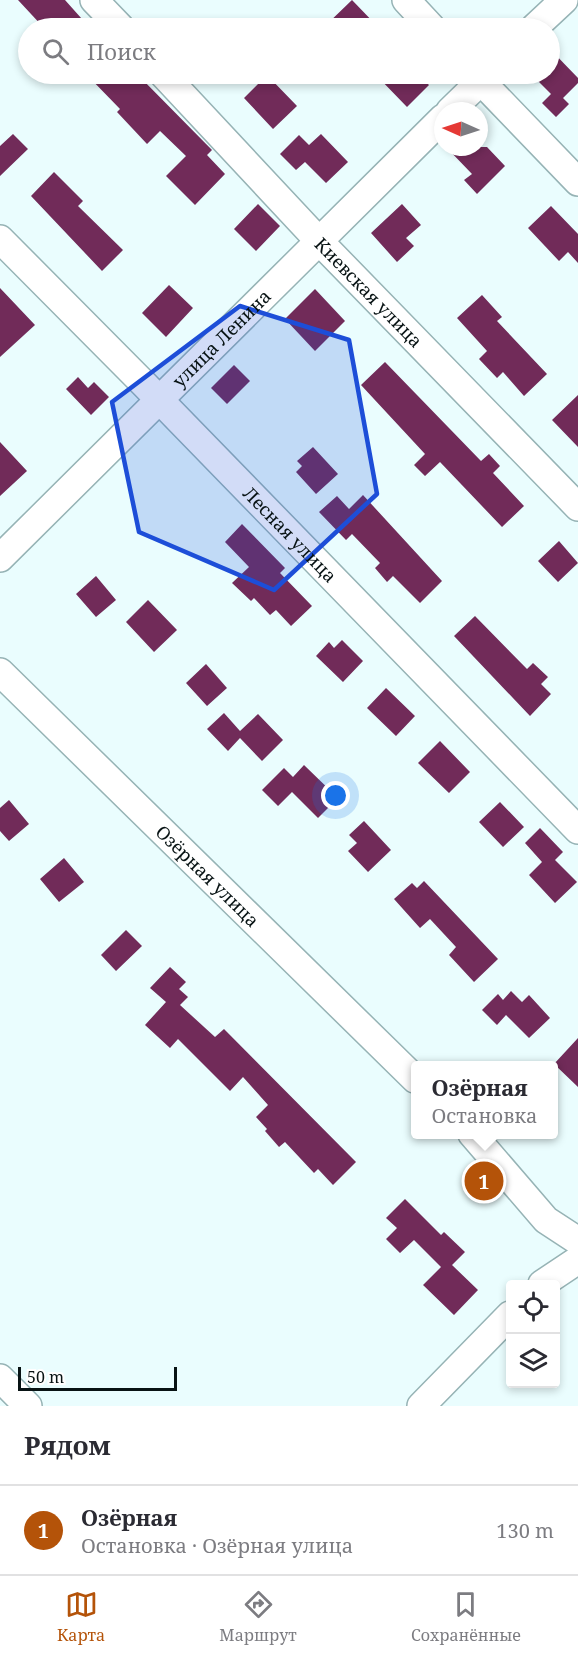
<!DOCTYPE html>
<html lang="ru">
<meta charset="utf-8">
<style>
body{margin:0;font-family:"Noto Serif",serif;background:#f2f2f3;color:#2b2b33}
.controls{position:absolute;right:18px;bottom:18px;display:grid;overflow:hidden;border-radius:6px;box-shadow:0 3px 9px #0003}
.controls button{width:54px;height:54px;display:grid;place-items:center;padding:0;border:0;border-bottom:2px solid #e1e1e2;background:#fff;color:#2b2b33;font:30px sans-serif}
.compass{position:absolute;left:434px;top:102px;width:54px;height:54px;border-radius:50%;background:#fff;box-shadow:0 3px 9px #0003;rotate:273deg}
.scale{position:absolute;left:18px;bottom:15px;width:159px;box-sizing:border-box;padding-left:6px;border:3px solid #081314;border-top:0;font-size:16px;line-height:21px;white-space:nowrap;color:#081314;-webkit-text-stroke:4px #fff;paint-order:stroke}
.you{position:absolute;left:336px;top:796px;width:21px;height:21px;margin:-15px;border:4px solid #fff;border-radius:50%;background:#1a73e8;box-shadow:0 0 0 9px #1a73e833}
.badge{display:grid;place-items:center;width:39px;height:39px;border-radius:50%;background:#b45309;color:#fff;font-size:20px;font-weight:700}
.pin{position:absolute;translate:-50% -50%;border:3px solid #fff;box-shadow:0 2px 6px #0006}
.popup{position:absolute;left:411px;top:1061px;width:147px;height:78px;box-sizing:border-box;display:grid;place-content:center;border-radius:6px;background:#fff;filter:drop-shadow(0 2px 4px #0005);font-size:20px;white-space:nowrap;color:#7c7c81}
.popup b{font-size:22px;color:#2b2b33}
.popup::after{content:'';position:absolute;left:50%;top:100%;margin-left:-12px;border:12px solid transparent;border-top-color:#fff}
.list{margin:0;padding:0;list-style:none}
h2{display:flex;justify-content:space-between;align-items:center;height:78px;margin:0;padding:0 24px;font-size:26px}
h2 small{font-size:20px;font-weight:400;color:#7c7c81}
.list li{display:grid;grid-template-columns:39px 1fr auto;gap:18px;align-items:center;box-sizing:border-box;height:90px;padding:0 24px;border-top:2px solid #e1e1e2}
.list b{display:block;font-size:22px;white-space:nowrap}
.list p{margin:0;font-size:20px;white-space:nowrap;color:#7c7c81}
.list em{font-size:20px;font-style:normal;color:#7c7c81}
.icon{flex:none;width:33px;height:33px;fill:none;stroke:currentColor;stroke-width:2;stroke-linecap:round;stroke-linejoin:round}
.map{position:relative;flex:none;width:578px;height:1406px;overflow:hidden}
.search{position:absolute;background:#fff;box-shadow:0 3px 9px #0003;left:18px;right:18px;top:18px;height:66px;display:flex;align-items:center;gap:15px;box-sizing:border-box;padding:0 21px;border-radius:33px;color:#7c7c81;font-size:22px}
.sheet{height:168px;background:#fff}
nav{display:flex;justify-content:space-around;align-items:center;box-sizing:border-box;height:84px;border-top:2px solid #e1e1e2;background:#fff;font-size:16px;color:#7c7c81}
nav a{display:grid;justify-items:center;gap:3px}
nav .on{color:#b45309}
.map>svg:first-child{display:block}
.building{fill:#712b59}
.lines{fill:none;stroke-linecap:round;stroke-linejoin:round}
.minor-casing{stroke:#96b3b5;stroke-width:30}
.minor{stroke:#fff;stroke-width:27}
.marked{fill:#1d4ed8;fill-opacity:0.2;stroke:#1d4ed8;stroke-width:4.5;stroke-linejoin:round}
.labels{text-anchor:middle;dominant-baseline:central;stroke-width:6;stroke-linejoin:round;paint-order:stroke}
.street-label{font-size:18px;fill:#081314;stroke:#fff}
</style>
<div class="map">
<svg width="578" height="1406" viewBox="0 0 578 1406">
<rect width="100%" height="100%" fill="#eafdfe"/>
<path class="building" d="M18,0H65L90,28H44Z
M352,0L379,28H323Z
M549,48L578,78V83L563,98L569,104L556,117L542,103L551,94L531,74H549Z
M86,74H137L212,150L207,155L225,174L195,205L166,176L186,156L160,131L147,144L117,112L120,109Z
M375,74H418L429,85L407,107Z
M267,75L297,106L273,129L244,98Z
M13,134L28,149L0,176V146Z
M321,134L348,162L326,183L305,162L296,170L280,154L299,135L309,145Z
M446,147H487L505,166L477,194L464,180L472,174Z
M54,172L83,201L78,206L123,250L102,271L31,196Z
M258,204L280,226L256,251L234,229Z
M402,204L421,225L406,238L414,246L397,262L371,233Z
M551,206L578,234V263L568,252L559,261L528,228Z
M169,285L193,308L166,337L142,313Z
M0,288L35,325L0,357Z
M315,289L345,321L315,351L285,319Z
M482,295L502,317L497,321L547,374L524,396L503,372L497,378L479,359L487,351L457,318Z
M385,362L481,461L489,454L500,466L493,473L524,506L502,527L440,462L425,476L414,465L425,454L361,385Z
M234,365L250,381L227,404L211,388Z
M78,377L88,388L94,382L109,397L91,415L66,389Z
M578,395V447L552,420Z
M0,442L27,471L0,496Z
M313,447L338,474L316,494L296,472L302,466L297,461Z
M363,495L442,581L420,603L393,576L387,582L375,568L380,563L352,534L346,540L319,512L337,496L349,509Z
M242,524L285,568L280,573L312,606L291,626L276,610L270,615L254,598L251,601L232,583L249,567L225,542Z
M559,541L578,563L558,582L538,561Z
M96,576L116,600L96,617L76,594Z
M148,600L177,630L154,652L126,622Z
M475,616L527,669L533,663L548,677L541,684L551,694L530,716L454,636Z
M342,640L363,661L343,682L316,656L329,642L334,648Z
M206,664L227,688L207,706L186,683Z
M386,688L415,716L396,736L367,708Z
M224,713L240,731L258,714L283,740L262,761L240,738L228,751L207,729Z
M440,741L470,772L449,793L418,763Z
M304,765L338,798L318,818L292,792L278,806L262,790L284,768L293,777Z
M9,800L29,824L9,841L0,831V808Z
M500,802L524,827L503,847L479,822Z
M364,821L391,850L368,872L348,851L357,843L349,835Z
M540,828L563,852L555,860L577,882L555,903L529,875L542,862L525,843Z
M64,858L84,882L59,902L40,879Z
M424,881L498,959L474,982L449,955L456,947L430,919L420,928L394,899L412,883L417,888Z
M126,930L142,946L116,971L101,955Z
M170,967L186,982L179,989L188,997L180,1005L215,1037L224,1029L356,1162L333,1185L318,1169L314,1173L285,1142L279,1147L265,1131L267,1129L256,1117L268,1105L243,1077L230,1091L178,1039L170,1048L145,1025L166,1002L150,988Z
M511,991L522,1002L529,995L550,1018L529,1038L506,1015L497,1025L482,1010L498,994L503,1000Z
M578,1038V1087L554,1064Z
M405,1199L441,1235L444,1232L465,1252L452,1265L478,1290L454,1315L423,1285L441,1267L414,1240L400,1253L386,1239L397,1228L386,1218Z"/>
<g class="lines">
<defs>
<g id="minor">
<path d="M94,0L121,28"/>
<path d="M406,0L432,28"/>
<path d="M534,28L564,0"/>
<path id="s1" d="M163,74L319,241L578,507"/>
<path d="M474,74L578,182"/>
<path d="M450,111L488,74"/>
<path id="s2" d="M0,239L144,384L578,830"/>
<path id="s3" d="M0,558L443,118"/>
<path id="s4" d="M0,672L415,1079"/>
<path d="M472,1134L546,1220L578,1241"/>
<path d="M542,1284L578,1260"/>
<path d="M0,1378L28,1406"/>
<path d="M421,1406L510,1315"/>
</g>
</defs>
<use href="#minor" class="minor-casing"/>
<use href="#minor" class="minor"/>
</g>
<path class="marked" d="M240,306L349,340L377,494L274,590L139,532L112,402Z"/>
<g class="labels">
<g class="street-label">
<text stroke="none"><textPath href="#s1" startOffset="300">Киевская улица</textPath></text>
<text stroke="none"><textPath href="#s3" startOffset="312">улица Ленина</textPath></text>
<text stroke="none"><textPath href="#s2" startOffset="414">Лесная улица</textPath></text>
<text stroke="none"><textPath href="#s4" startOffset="291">Озёрная улица</textPath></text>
</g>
</g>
</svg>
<div class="controls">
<button><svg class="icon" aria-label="locate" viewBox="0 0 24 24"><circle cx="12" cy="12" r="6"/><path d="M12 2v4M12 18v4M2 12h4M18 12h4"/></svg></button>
<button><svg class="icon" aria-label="layers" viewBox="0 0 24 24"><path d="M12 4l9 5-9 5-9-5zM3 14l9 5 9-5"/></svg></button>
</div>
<svg class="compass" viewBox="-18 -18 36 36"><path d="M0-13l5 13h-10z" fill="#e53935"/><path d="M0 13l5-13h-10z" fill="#7c7c81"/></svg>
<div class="scale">50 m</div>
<div class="you"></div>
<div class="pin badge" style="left:484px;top:1181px">1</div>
<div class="popup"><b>Озёрная</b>Остановка</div>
<div class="search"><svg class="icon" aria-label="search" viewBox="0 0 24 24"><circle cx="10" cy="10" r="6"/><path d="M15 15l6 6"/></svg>Поиск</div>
</div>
<section class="sheet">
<h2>Рядом<small></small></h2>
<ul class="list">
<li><span class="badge">1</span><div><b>Озёрная</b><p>Остановка · Озёрная улица</p></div><em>130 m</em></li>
</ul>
</section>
<nav>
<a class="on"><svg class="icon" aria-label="map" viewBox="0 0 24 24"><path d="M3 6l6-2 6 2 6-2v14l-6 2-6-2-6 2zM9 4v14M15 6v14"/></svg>Карта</a>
<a><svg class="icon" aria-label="directions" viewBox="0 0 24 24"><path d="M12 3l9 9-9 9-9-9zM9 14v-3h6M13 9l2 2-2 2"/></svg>Маршрут</a>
<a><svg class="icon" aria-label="saved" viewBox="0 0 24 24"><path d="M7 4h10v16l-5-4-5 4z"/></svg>Сохранённые</a>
</nav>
